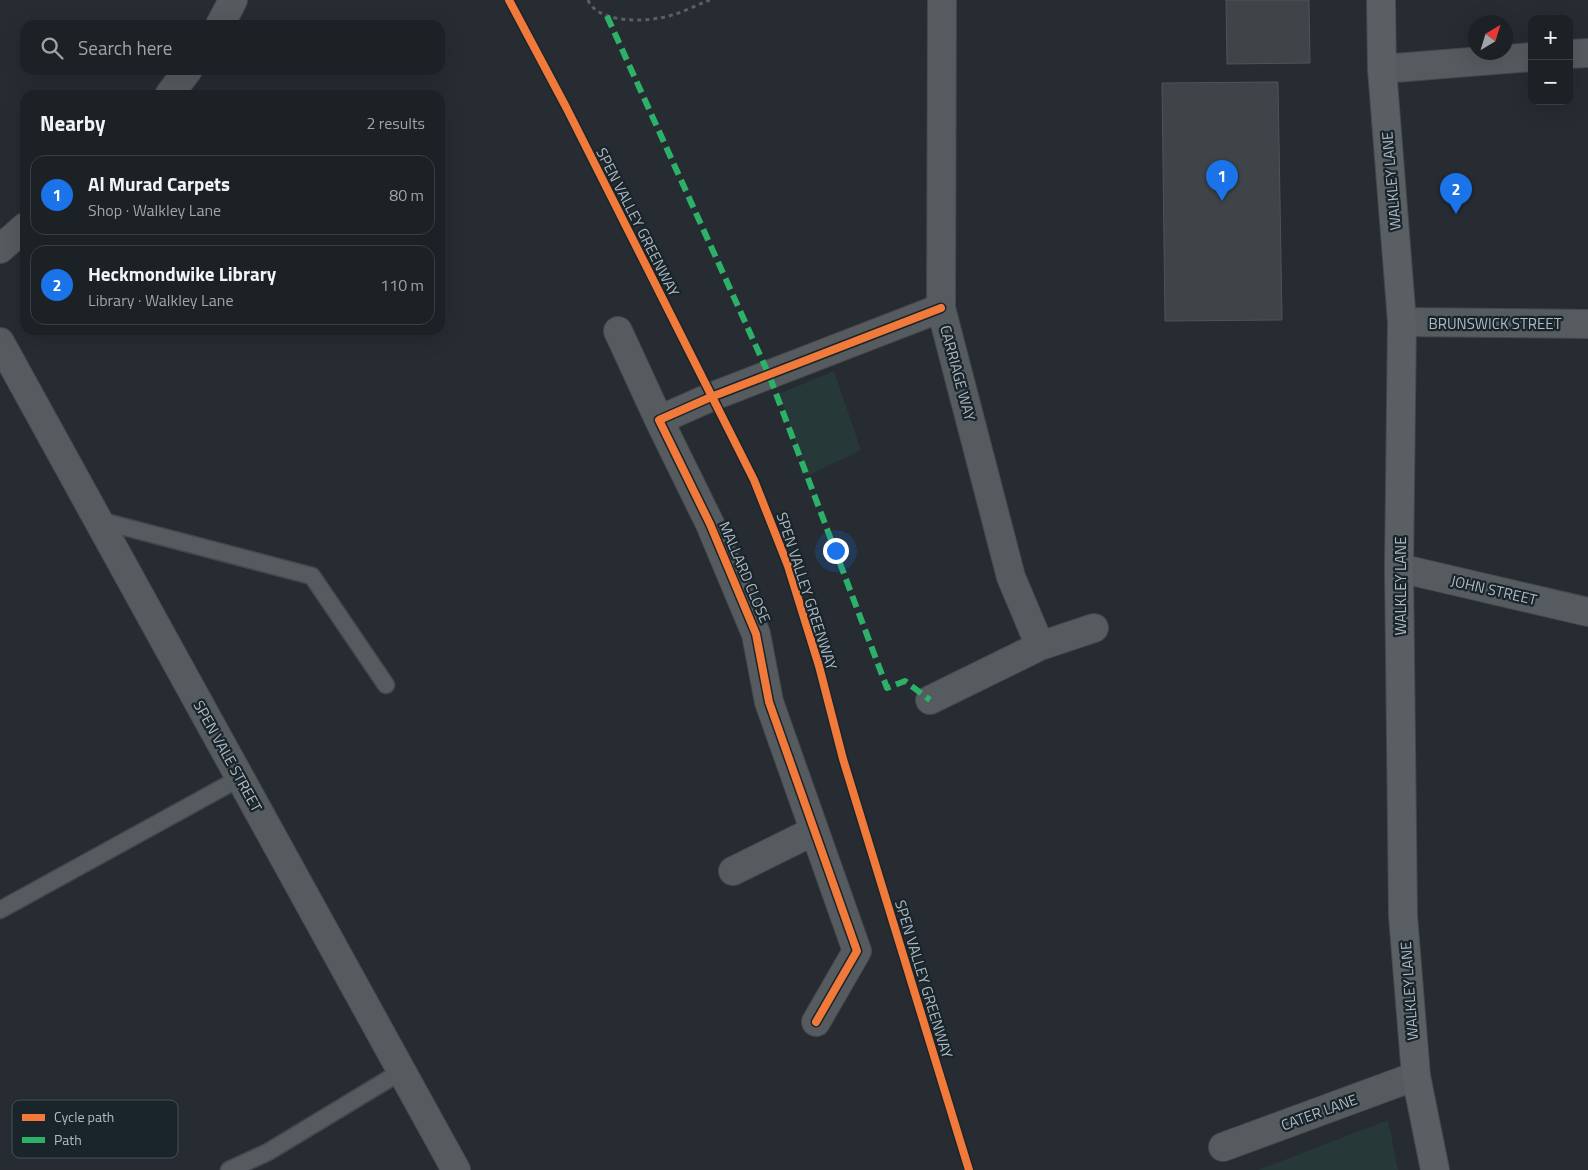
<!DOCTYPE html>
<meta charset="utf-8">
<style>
body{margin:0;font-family:"Titillium Web",sans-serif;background:#292e32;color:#f1f3f6}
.controls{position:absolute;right:15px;top:15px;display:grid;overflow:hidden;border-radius:10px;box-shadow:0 5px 20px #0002}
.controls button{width:45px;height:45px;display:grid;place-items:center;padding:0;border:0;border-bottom:1px solid #3a3e43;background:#1c2126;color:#f1f3f6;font:25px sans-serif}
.compass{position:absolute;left:1468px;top:15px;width:45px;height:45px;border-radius:50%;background:#1c2126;box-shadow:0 5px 20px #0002;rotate:38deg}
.you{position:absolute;left:835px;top:550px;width:18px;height:18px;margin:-12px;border:4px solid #fff;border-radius:50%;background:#1a73e8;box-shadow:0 0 0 8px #1a73e833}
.badge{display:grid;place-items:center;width:32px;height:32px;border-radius:50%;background:#1a73e8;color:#fff;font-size:16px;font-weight:700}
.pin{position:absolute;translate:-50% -41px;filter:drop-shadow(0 1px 2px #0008)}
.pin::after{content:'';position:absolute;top:26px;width:18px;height:15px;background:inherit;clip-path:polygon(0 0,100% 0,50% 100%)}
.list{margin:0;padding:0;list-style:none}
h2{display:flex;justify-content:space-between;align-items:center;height:65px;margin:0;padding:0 20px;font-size:21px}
h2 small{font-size:16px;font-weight:400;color:#a0a3a7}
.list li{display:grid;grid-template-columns:32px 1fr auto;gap:15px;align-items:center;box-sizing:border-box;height:80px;margin:0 10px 10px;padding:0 10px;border:1px solid #3a3e43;border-radius:15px}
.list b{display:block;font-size:19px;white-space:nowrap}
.list p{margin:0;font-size:16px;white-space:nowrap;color:#a0a3a7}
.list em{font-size:16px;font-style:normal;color:#a0a3a7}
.icon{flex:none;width:28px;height:28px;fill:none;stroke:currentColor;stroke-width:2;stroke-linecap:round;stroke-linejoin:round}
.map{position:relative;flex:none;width:1588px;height:1170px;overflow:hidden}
.search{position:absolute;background:#1c2126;box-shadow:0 5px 20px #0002;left:20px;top:20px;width:425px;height:55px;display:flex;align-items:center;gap:12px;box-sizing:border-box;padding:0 18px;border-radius:15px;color:#a0a3a7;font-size:19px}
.panel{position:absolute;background:#1c2126;box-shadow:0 5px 20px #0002;left:20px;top:90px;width:425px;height:245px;border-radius:15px}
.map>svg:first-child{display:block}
.green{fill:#263938}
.building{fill:#3e4448;stroke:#4e5459}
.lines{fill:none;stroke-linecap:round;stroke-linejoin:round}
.service-casing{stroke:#44484c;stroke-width:19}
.minor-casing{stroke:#44484c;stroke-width:30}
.tertiary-casing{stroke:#44484c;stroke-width:30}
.secondary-casing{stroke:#44484c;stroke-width:30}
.path{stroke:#5a5f64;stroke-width:3;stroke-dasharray:4 4;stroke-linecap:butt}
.service{stroke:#565b60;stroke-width:16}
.minor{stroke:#565b60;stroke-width:28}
.tertiary{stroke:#565b60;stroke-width:28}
.secondary{stroke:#5a5f64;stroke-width:28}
.quiet{stroke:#2db169;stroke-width:6;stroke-dasharray:12 6;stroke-linecap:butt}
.cycleway-casing{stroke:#1a242b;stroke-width:11}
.cycleway{stroke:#f17a3a;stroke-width:8}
.labels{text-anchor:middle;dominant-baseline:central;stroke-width:4.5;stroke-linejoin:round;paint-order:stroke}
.street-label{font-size:15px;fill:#afbac3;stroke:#1a242b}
.key{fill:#1a242b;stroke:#475159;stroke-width:1}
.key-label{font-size:14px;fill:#afbac3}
</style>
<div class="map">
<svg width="1588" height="1170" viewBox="0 0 1588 1170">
<rect width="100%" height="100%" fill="#262c32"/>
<path class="green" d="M834,371L861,450L807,476L779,394Z
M1388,1120L1398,1170H1258Z"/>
<path class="building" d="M1226,0H1309L1310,63L1227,64Z
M1278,82L1282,320L1165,321L1162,83Z"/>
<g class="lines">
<defs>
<path id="service" d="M98,520L312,576L386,685
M0,910L240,778
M229,1170L268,1152L402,1071"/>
<path id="minor" d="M942,0L941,308L1011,577L1040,646
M1569,54L1588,53
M1382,69L1532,57
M1402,322L1588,324
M618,331L659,420
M0,342L456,1170
M1399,568L1588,612
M930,700L1040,646L1094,628
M733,871L814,831
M816,1022L857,951L769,702L756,634L710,524L659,420L711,397L941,308
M1223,1147L1416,1076"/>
<path id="tertiary" d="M220,25L233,0
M169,95L188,70
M0,249L25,227"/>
<path id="secondary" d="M1381,0L1382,69L1402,322L1399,568L1403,916L1416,1076L1435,1170"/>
</defs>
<use href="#service" class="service-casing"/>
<use href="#minor" class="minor-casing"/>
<use href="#tertiary" class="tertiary-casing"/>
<use href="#secondary" class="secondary-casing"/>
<path class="path" d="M588,0C597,22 639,22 659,18C676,16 694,6 710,0"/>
<use href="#service" class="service"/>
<use href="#minor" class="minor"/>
<use href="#tertiary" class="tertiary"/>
<use href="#secondary" class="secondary"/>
<path class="quiet" d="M607,16L769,375L887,688L905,681L930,700"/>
<defs>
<path id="cycleway" d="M509,0L566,107L754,480L788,566L819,666L843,759L969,1170
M816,1022L857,951L769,702L756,634L710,524L659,420L711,397L941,308"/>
</defs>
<use href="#cycleway" class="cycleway-casing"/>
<use href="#cycleway" class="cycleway"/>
</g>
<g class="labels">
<g class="street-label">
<text transform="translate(1391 181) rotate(-95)">WALKLEY LANE</text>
<text transform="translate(638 222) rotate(63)">SPEN VALLEY GREENWAY</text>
<text x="1495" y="323">BRUNSWICK STREET</text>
<text transform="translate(958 373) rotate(75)">CARRIAGE WAY</text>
<text transform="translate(745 572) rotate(67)">MALLARD CLOSE</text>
<text transform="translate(1400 586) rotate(-90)">WALKLEY LANE</text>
<text transform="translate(1494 590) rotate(13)">JOHN STREET</text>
<text transform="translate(807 591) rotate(72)">SPEN VALLEY GREENWAY</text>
<text transform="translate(228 756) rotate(61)">SPEN VALE STREET</text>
<text transform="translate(924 979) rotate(73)">SPEN VALLEY GREENWAY</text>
<text transform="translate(1409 991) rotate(-94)">WALKLEY LANE</text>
<text transform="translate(1319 1112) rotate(-20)">CATER LANE</text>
</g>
</g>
<rect x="12" y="1100" width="166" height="58" rx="8" class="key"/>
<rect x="22" y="1114" width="23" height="7" fill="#f17a3a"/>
<rect x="22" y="1137" width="23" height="6" fill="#2db169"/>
<g class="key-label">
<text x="54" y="1122">Cycle path</text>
<text x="54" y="1145">Path</text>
</g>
</svg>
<div class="controls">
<button>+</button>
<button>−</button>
</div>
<svg class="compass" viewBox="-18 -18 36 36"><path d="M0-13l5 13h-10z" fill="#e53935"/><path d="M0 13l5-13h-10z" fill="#a0a3a7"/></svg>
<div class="you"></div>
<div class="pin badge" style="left:1222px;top:201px">1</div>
<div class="pin badge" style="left:1456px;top:214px">2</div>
<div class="search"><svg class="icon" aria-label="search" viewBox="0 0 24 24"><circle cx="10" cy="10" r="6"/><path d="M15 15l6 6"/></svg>Search here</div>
<section class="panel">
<h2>Nearby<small>2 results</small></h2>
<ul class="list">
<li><span class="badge">1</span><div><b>Al Murad Carpets</b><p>Shop · Walkley Lane</p></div><em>80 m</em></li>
<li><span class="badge">2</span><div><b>Heckmondwike Library</b><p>Library · Walkley Lane</p></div><em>110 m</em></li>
</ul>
</section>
</div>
